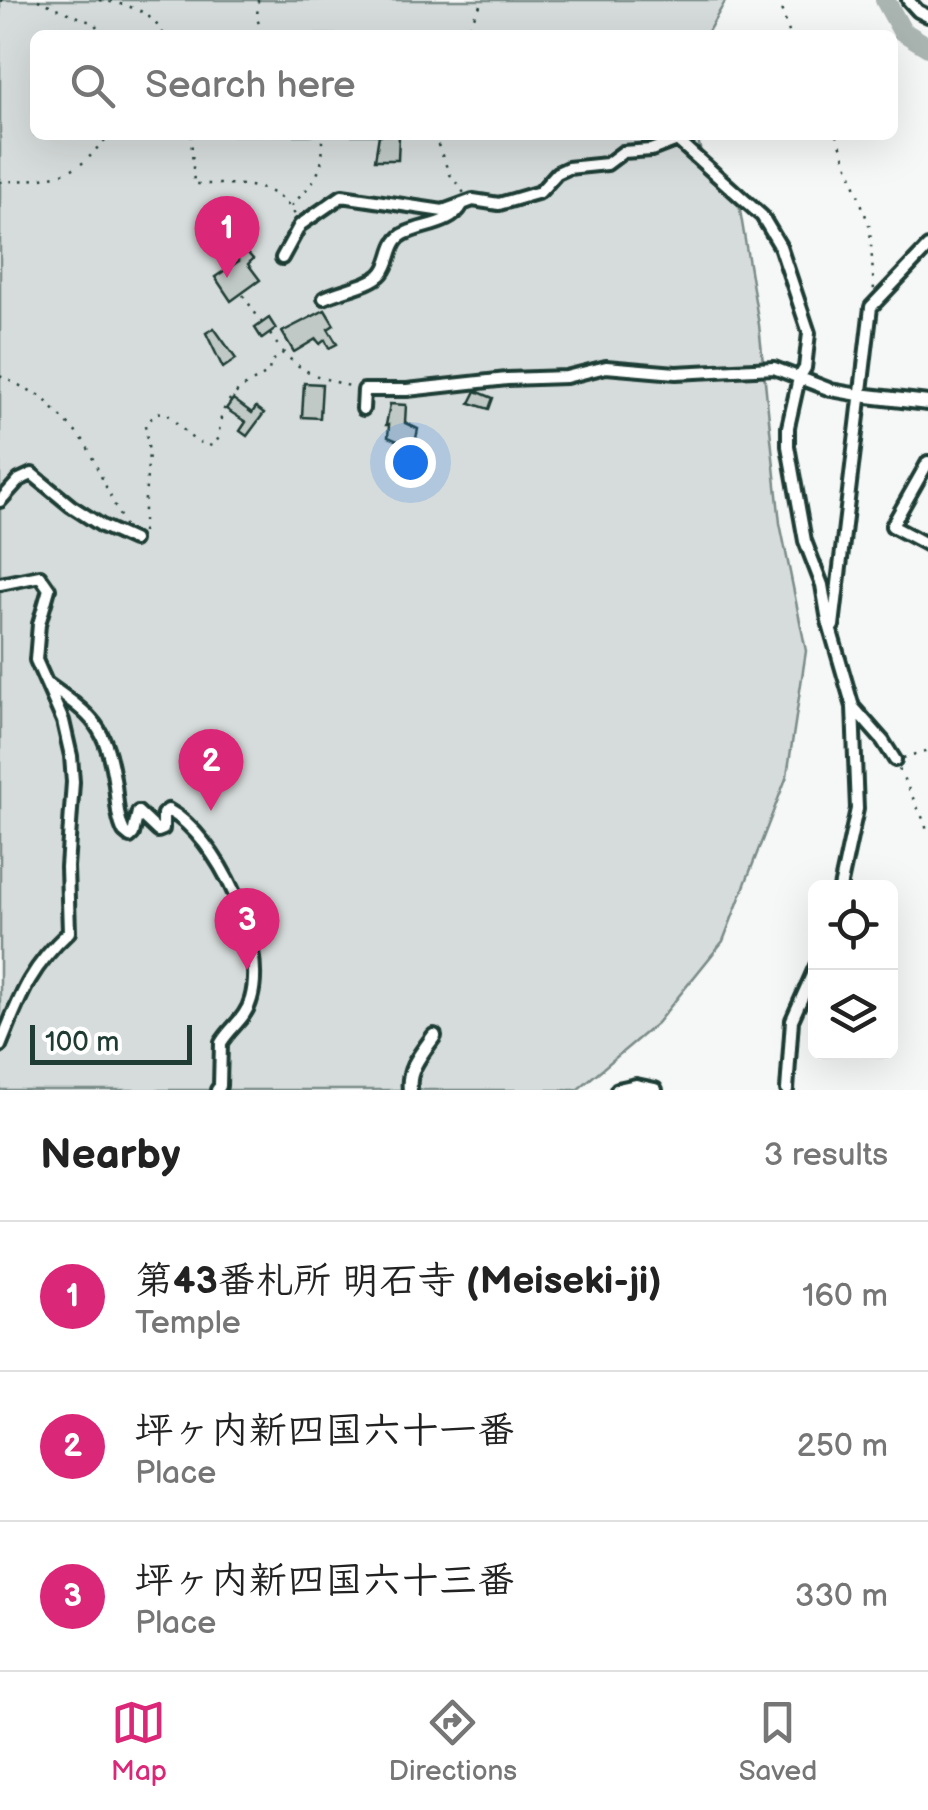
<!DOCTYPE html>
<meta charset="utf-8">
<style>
body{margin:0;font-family:"Balsamiq Sans","Klee One",sans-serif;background:#f6f6f6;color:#222}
.controls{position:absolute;right:30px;bottom:30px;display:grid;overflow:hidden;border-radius:15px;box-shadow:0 10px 40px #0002}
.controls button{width:90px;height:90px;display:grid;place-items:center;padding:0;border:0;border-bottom:2px solid #e0e0e0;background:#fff;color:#222;font:50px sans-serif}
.scale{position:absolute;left:30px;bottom:25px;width:162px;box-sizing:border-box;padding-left:10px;border:5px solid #1f3d34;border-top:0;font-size:28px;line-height:35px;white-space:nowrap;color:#1f3d34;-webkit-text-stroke:8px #fff;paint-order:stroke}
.you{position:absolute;left:410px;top:462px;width:35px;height:35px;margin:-25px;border:8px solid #fff;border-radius:50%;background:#1a73e8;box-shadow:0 0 0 15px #1a73e833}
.badge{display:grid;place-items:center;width:65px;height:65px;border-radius:50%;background:#db2777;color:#fff;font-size:32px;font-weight:700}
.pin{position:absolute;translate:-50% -82px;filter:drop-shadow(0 2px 5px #0008)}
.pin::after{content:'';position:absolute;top:52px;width:35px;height:30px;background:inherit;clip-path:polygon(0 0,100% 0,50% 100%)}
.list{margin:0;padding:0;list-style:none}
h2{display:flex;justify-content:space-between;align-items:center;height:130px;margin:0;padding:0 40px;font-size:42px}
h2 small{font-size:32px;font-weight:400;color:#767676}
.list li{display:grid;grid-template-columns:65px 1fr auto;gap:30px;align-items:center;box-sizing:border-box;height:150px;padding:0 40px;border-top:2px solid #e0e0e0}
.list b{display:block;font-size:38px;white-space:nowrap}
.list p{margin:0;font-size:32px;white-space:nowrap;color:#767676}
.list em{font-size:32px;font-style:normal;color:#767676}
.icon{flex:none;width:55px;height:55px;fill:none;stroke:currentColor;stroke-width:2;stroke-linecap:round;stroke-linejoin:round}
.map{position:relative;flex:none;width:928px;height:1090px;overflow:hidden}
.search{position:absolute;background:#fff;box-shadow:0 10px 40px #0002;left:30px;right:30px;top:30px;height:110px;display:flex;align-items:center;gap:25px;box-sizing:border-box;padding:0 35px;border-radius:15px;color:#767676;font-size:38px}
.sheet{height:580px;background:#fff}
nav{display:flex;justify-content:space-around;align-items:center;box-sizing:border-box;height:140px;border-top:2px solid #e0e0e0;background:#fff;font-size:28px;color:#767676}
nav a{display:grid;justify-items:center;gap:5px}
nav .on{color:#db2777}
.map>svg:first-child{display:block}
.green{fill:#d6dcdb;stroke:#7a8c88;stroke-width:2.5}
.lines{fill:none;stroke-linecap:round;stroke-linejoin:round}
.river{stroke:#aab5b1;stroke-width:20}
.building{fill:#c0c9c6;stroke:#1f3d34;stroke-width:2.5}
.minor-casing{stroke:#1f3d34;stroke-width:18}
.tertiary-casing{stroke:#1f3d34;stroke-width:20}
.path{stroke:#1f3d34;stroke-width:2.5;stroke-dasharray:2.5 8;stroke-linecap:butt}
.minor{stroke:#fff;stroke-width:10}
.tertiary{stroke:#fff;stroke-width:12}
</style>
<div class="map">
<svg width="928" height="1090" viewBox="0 0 928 1090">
<rect width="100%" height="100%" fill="#f6f7f7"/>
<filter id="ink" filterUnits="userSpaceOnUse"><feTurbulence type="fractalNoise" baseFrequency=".01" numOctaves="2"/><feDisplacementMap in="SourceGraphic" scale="20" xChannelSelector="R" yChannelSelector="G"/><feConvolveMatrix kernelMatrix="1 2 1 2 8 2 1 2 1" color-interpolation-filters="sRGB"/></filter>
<g filter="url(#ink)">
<path class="green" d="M0,0H726L706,35H35V135H697L704,166L739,204L759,325L780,523L806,651L787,776L723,941L657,1023L577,1090H0Z"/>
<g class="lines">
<path class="river" d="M885,0L902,31L928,47"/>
</g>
<path class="building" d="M379,135H399L398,160H375Z
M246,251L253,259L248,264L260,280L231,301L215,277L239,261L237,258Z
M325,310L334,325L328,329L337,344L329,348L325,340L320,344L316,339L294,352L282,332Z
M269,318L276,329L262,339L255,328Z
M214,328L236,359L223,368L206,333Z
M304,383L322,384L320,418L302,417Z
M476,391L493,398L489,409L470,403Z
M233,399L252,413L256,407L264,413L247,436L240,431L246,422L226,409Z
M390,404L406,405L405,423L418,429L414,448L388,437L389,425H386Z"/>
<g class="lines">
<defs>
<path id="minor" d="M908,0L918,11L928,16
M282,258L300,225L342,196L443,211L473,200L499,204L540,192L557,173L568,168L607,164L623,152L651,150L677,140L762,216L780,246L809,333L805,368L799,378L788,427V446L805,541L822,585L828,621L853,707L857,809L840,888
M324,298C340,290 372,285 382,273C393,260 388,241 406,233C425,224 451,225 462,205
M363,409L364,390H407L507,379L566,377L606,367L676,373L774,368L831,390L859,395
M928,462L892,526L928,545
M0,501L19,480L32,474L71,506L102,526L133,540
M0,584L40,576L49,589L39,624L36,660L63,721L71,756L73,782L67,867L69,932C29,969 20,997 0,1046
M833,626L871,307L928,247
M46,683C94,717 106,725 115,785C117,801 117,818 124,832L130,837L133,834L138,812L158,831L163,829V814L168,810C218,837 267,943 251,999C246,1019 230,1027 221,1043L220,1086L217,1090
M854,708L883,741L895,760
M787,1090L792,1020L816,966"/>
<path id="tertiary" d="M859,395L928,403
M410,1090C407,1069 422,1053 434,1036
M618,1090L636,1086L655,1090"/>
</defs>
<use href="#minor" class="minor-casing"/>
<use href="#tertiary" class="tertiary-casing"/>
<path class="path" d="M38,0L95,24L101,35
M99,0C128,5 148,8 164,35
M258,0L257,19L264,35
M778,0L790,35
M0,1L3,0
M464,35L483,0
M191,135L194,184C230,185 277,178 296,217
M434,135L449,173L464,193
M837,135L870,228L874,291
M0,182C29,180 60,179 84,162C95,153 100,141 113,135
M291,206C314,182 327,170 321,135
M243,295L262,323
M270,334C294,371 311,375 353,387
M0,376L41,396L85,442L124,525
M142,532L149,453L145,425L157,413L165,412L195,441L212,446L219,438C219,398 237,391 269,372L270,363L283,353
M903,758L928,750
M899,769L925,823L928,836"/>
<use href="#minor" class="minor"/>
<use href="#tertiary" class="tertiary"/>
</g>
</g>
</svg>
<div class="controls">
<button><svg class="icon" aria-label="locate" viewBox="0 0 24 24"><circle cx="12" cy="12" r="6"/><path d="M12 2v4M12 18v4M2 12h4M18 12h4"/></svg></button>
<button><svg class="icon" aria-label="layers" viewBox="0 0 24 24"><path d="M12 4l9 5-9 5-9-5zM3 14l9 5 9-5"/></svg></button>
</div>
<div class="scale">100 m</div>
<div class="you"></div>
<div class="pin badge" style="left:227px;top:278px">1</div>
<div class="pin badge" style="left:211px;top:811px">2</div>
<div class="pin badge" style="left:247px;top:970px">3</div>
<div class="search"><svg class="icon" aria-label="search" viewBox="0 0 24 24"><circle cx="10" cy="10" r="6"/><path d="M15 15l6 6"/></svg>Search here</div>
</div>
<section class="sheet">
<h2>Nearby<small>3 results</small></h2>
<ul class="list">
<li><span class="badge">1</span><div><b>第43番札所 明石寺 (Meiseki-ji)</b><p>Temple</p></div><em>160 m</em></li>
<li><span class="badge">2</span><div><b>坪ヶ内新四国六十一番</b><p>Place</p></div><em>250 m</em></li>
<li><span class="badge">3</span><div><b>坪ヶ内新四国六十三番</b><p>Place</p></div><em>330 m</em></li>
</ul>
</section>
<nav>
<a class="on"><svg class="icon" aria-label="map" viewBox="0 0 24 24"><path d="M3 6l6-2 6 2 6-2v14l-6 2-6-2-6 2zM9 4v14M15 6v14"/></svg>Map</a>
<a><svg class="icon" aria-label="directions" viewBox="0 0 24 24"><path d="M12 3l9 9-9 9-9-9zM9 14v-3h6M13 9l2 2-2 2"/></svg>Directions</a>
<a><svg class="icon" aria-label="saved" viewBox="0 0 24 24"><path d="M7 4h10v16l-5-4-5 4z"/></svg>Saved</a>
</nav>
